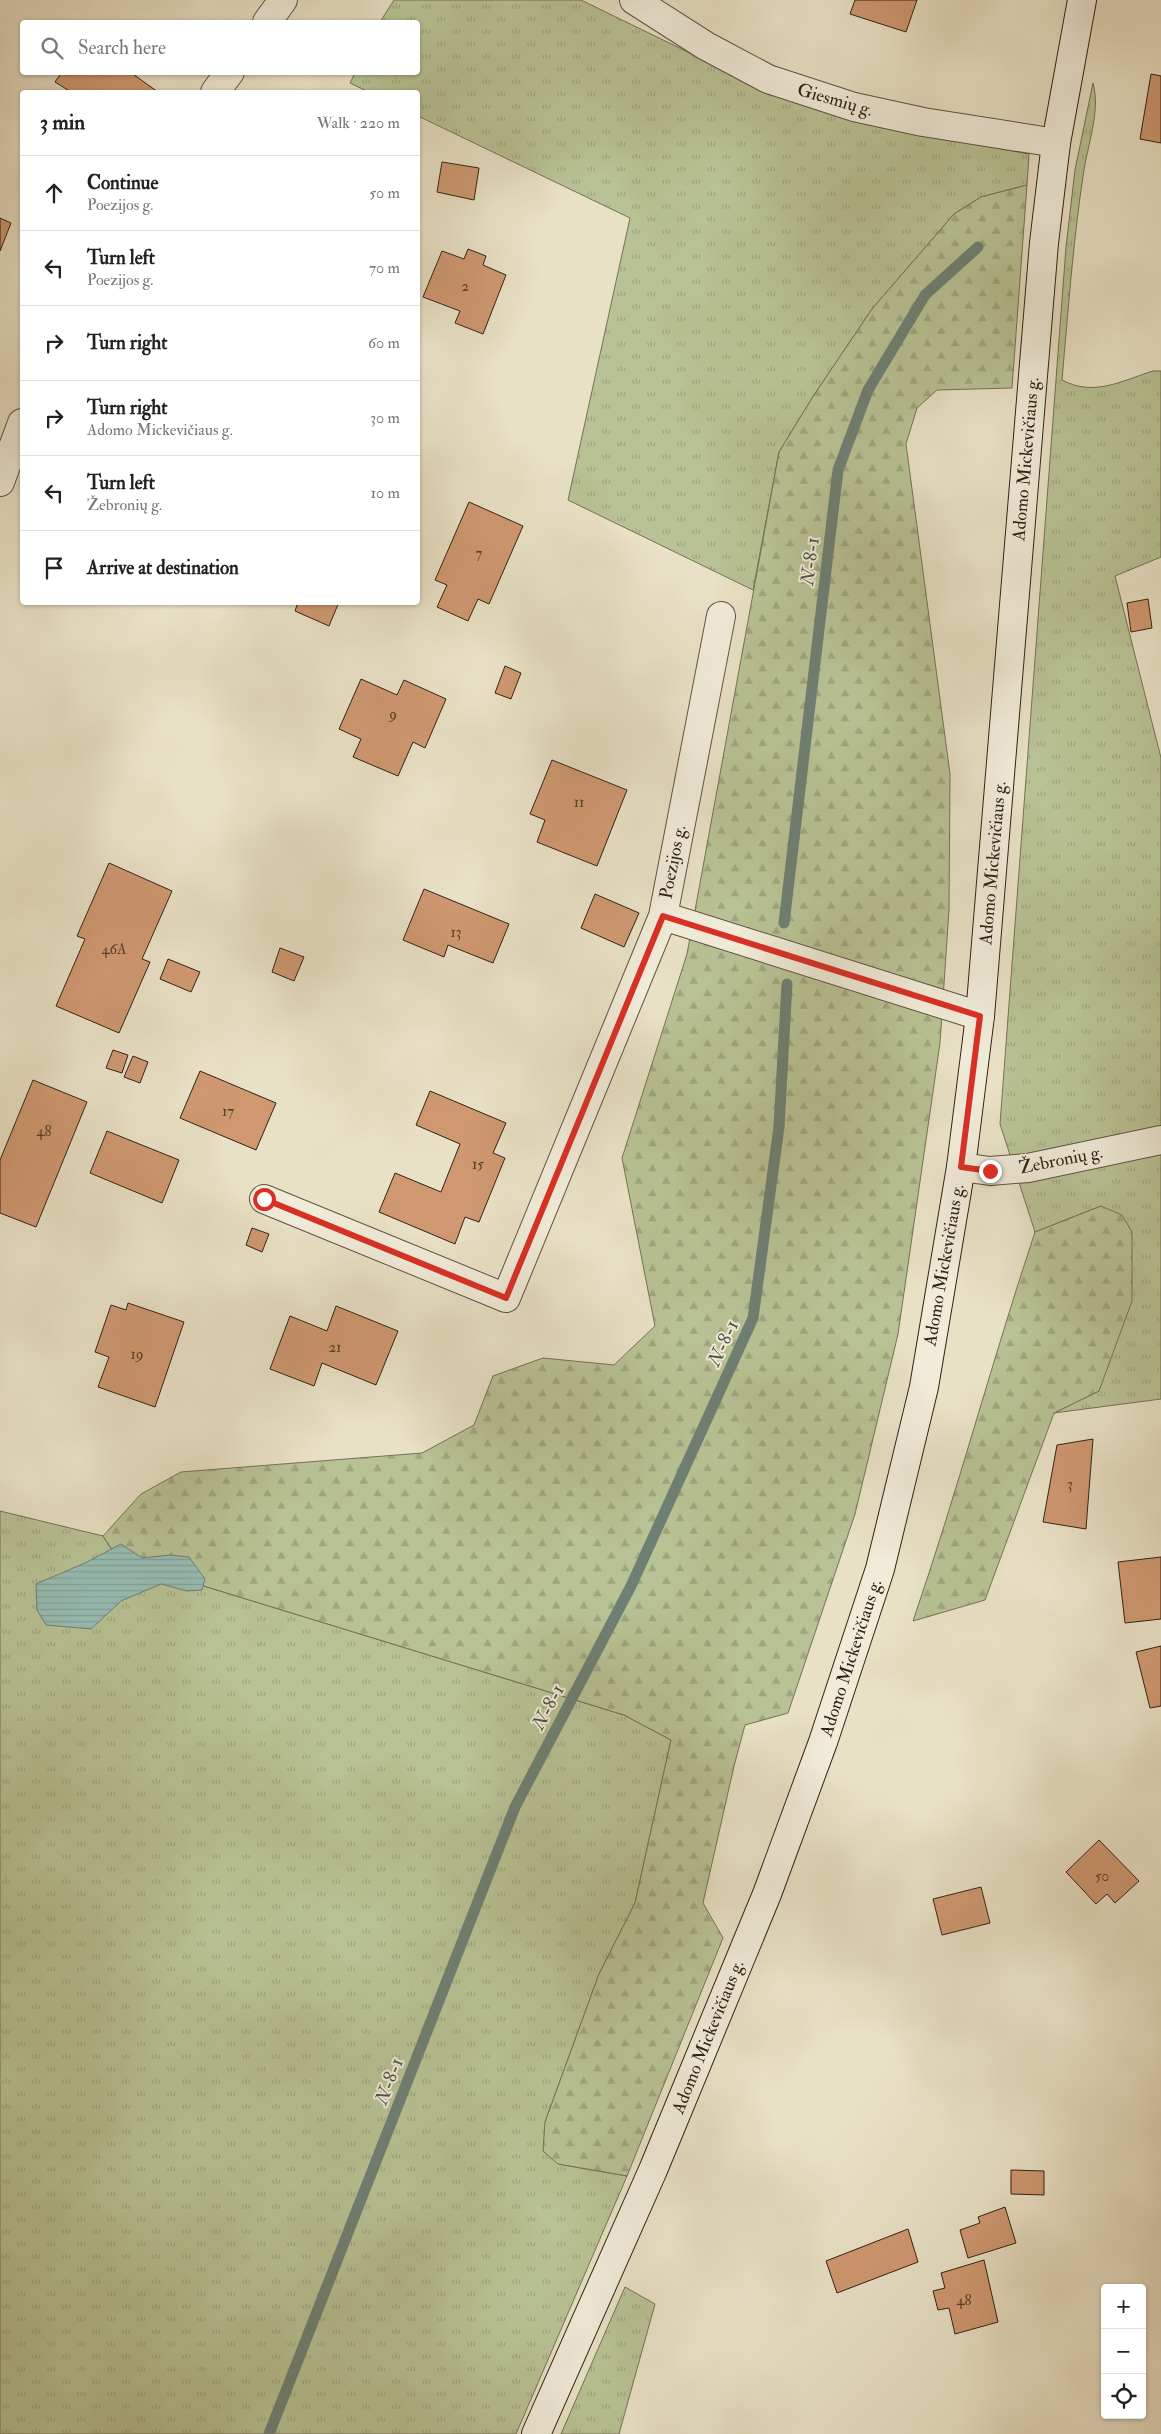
<!DOCTYPE html>
<meta charset="utf-8">
<style>
body{margin:0;font-family:"IM FELL Double Pica",serif;background:#f2f2f2;color:#222}
.controls{position:absolute;right:15px;bottom:15px;display:grid;overflow:hidden;border-radius:5px;box-shadow:0 1px 4px #0004}
.controls button{width:45px;height:45px;display:grid;place-items:center;padding:0;border:0;border-bottom:1px solid #e0e0e0;background:#fff;color:#222;font:25px sans-serif}
.stop{position:absolute;width:15px;height:15px;margin:-11px;border:4px solid #d93025;border-radius:50%;background:#fff}
.stop.end{background:#d93025;border-color:#fff;box-shadow:0 1px 5px #0008}
.list{margin:0;padding:0;list-style:none}
h2{display:flex;justify-content:space-between;align-items:center;height:65px;margin:0;padding:0 20px;font-size:21px}
h2 small{font-size:16px;font-weight:400;color:#767676}
.list li{display:grid;grid-template-columns:32px 1fr auto;gap:15px;align-items:center;box-sizing:border-box;height:75px;padding:0 20px;border-top:1px solid #e0e0e0}
.list b{display:block;font-size:19px;white-space:nowrap}
.list p{margin:0;font-size:16px;white-space:nowrap;color:#767676}
.list em{font-size:16px;font-style:normal;color:#767676}
.icon{flex:none;width:28px;height:28px;fill:none;stroke:currentColor;stroke-width:2;stroke-linecap:round;stroke-linejoin:round}
.map{position:relative;flex:none;width:1161px;height:2434px;overflow:hidden}
.search{position:absolute;background:#fff;box-shadow:0 1px 4px #0004;left:20px;top:20px;width:400px;height:55px;display:flex;align-items:center;gap:12px;box-sizing:border-box;padding:0 18px;border-radius:5px;color:#767676;font-size:19px}
.panel{position:absolute;background:#fff;box-shadow:0 1px 4px #0004;left:20px;top:90px;width:400px;height:515px;border-radius:5px}
.map>svg:first-child{display:block}
.grass{fill:url(#grass-tufts);stroke:#747254}
.forest{fill:url(#forest-firs);stroke:#747254}
.water{fill:url(#water-rules);stroke:#6e8074}
.lines{fill:none;stroke-linecap:round;stroke-linejoin:round}
.stream{stroke:#6e8074;stroke-width:11}
.building{fill:#cf9871;stroke:#302213}
.street-casing{stroke:#5e5240;stroke-width:30}
.secondary-casing{stroke:#302213;stroke-width:30}
.street{stroke:#f1ecda;stroke-width:28}
.secondary{stroke:#f1ecda;stroke-width:28}
.route{stroke:#d93025;stroke-width:6}
.labels{text-anchor:middle;dominant-baseline:central;stroke-width:4;stroke-linejoin:round;paint-order:stroke}
.number-label{font-size:15px;fill:#58402a}
.street-label{font-size:18px;fill:#302213;stroke:#f1ecda}
.water-label{font-size:19px;font-style:italic;fill:#4f5144;stroke:#f1ecda}
</style>
<div class="map">
<svg width="1161" height="2434" viewBox="0 0 1161 2434">
<defs>
<pattern id="grass-tufts" width="24" height="20" patternUnits="userSpaceOnUse" patternTransform="scale(1.25)"><rect width="24" height="20" fill="#b8c294"/><path d="M3 7l-1-3M5 7V3M7 7l1-3M15 17l-1-3M17 17v-4M19 17l1-3" fill="none" stroke="#9ea67f"/></pattern>
<pattern id="forest-firs" width="22" height="20" patternUnits="userSpaceOnUse" patternTransform="scale(1.25)"><rect width="22" height="20" fill="#b8c294"/><path d="M5 1l3.5 6h-7zM16 11l3.5 6h-7z" fill="#9ea67f"/></pattern>
<pattern id="water-rules" width="6" height="5" patternUnits="userSpaceOnUse" patternTransform="scale(1.25)"><rect width="6" height="5" fill="#97beb5"/><path d="M0 2.5h6" fill="none" stroke="#82a39b"/></pattern>
</defs>
<rect width="100%" height="100%" fill="#e9e1c6"/>
<filter id="stains"><feTurbulence type="fractalNoise" baseFrequency=".004" numOctaves="4"/><feColorMatrix values="0 0 0 0 .2 0 0 0 0 .09 0 0 0 0 .02 0 0 0 .5 -.17"/></filter>
<radialGradient id="worn" r=".72"><stop offset=".6" stop-color="#630" stop-opacity="0"/><stop offset="1" stop-color="#630" stop-opacity=".3"/></radialGradient>
<path class="grass" d="M394,0H581L776,95L909,132L1029,154L1027,185L981,197L954,214L872,309L814,395L779,452L753,590L568,500L630,218L418,116V92H369L350,83L355,73L418,72V22H380Z
M1093,83C1101,111 1087,146 1083,176C1073,243 1068,312 1062,380C1094,397 1121,381 1153,371H1161V557L1115,576L1161,758V1399L1054,1413L1099,1391L1101,1206L1035,1232L1000,1124L1066,247L1075,170Z
M0,1511L103,1536L119,1560L624,1715L671,1740L635,1903L599,1974L545,2122L558,2164L627,2176L516,2434H0Z
M625,2287L655,2304L619,2434H561Z"/>
<path class="forest" d="M1027,185L1012,388L937,390L917,408L906,444L950,774L949,910L940,1043L898,1334L855,1514L788,1713L745,1725L734,1766L703,1903L723,1938L627,2176L558,2164L543,2151L545,2122L599,1974L635,1903L671,1740L624,1715L119,1560L103,1536L141,1494L181,1472L422,1453L474,1425L493,1376L543,1358L614,1365L655,1326L622,1158L687,954L779,452L814,395L872,309L954,214L981,197Z
M1101,1206L1122,1215L1132,1232V1301L1099,1391L1054,1413L985,1600L913,1621C957,1493 992,1361 1035,1232Z"/>
<path class="water" d="M121,1544L142,1558L170,1555L189,1557L205,1579L202,1590L187,1591L161,1584L121,1601L91,1629L46,1625L37,1610L36,1584L85,1563Z"/>
<g class="lines">
<path class="stream" d="M784,923L838,470L868,390L925,295L978,247
M269,2434L515,1807L631,1586L753,1318L779,1127L787,984"/>
</g>
<path class="building" d="M855,0H917L906,32L850,14Z
M62,72H130L158,92H71L55,82Z
M1151,74L1161,76V143L1140,139Z
M442,162L479,168L474,200L437,192Z
M0,218L11,223L0,251Z
M468,249L486,256L483,265L506,275L483,334L455,323L460,311L423,297L442,251L464,259Z
M469,502L523,526L489,604L478,599L468,621L437,607L447,585L435,580Z
M1148,599L1152,628L1131,632L1127,603Z
M298,602H339L329,626L295,611Z
M505,666L521,673L511,699L495,693Z
M361,679L397,695L404,680L446,699L425,748L413,742L398,776L353,757L361,739L339,729Z
M552,760L627,790L597,866L537,842L545,820L530,814Z
M109,863L172,891L142,959L150,962L119,1033L56,1006L85,939L77,936Z
M424,889L509,924L493,963L448,945L444,957L403,940Z
M595,894L639,913L624,947L581,928Z
M280,948L304,957L294,981L272,972Z
M168,959L200,972L191,992L160,979Z
M113,1050L128,1055L122,1073L106,1068Z
M133,1056L148,1062L140,1083L124,1077Z
M200,1071L276,1103L256,1150L180,1118Z
M33,1080L87,1102L36,1227L0,1213V1160Z
M430,1091L506,1123L493,1153L505,1158L479,1222L465,1217L455,1244L379,1212L395,1173L441,1192L460,1144L416,1125Z
M107,1131L179,1160L162,1203L90,1173Z
M252,1228L269,1234L262,1252L246,1245Z
M128,1303L184,1322L155,1407L98,1387L109,1357L95,1352L111,1305L126,1310Z
M336,1306L398,1331L376,1385L322,1363L314,1386L270,1369L290,1316L327,1331Z
M1093,1439L1086,1529L1043,1522L1057,1445Z
M1161,1557V1619L1125,1623L1118,1562Z
M1161,1646V1706L1150,1708L1136,1652Z
M1099,1840L1139,1881L1115,1903L1107,1894L1096,1904L1066,1872Z
M981,1887L990,1923L942,1935L933,1899Z
M1011,2170L1044,2171V2195L1011,2194Z
M1005,2207L1016,2243L968,2258L960,2230L980,2223L978,2217Z
M908,2229L918,2262L837,2293L826,2261Z
M984,2260L998,2322L955,2334L949,2308L938,2310L933,2291L945,2288L941,2273Z"/>
<g class="lines">
<defs>
<path id="street" d="M634,0L706,46L768,79L854,107L923,122L1056,143
M267,22L283,0
M215,92L230,72
M0,482L22,423
M663,916L980,1016
M961,1167L990,1171L1028,1168L1161,1140
M264,1199L506,1298L663,916L721,616"/>
<path id="secondary" d="M536,2434L653,2170L767,1894L823,1742L880,1569L924,1387L961,1167L980,1016L1044,243L1056,143L1082,0"/>
</defs>
<use href="#street" class="street-casing"/>
<use href="#secondary" class="secondary-casing"/>
<use href="#street" class="street"/>
<use href="#secondary" class="secondary"/>
</g>
<g class="lines">
<path class="route" d="M264,1199L506,1298L663,916L980,1016L961,1167L990,1171"/>
</g>
<g class="labels">
<g class="number-label">
<text x="465" y="286">2</text>
<text x="479" y="553">7</text>
<text x="393" y="714">9</text>
<text x="579" y="802">11</text>
<text x="456" y="932">13</text>
<text x="114" y="949">46A</text>
<text x="228" y="1111">17</text>
<text x="44" y="1131">48</text>
<text x="478" y="1164">15</text>
<text x="335" y="1347">21</text>
<text x="137" y="1354">19</text>
<text x="1070" y="1484">3</text>
<text x="1102" y="1876">50</text>
<text x="964" y="2300">48</text>
</g>
<g class="street-label">
<text transform="translate(835 100) rotate(16)">Giesmių g.</text>
<text transform="translate(1026 459) rotate(-85)">Adomo Mickevičiaus g.</text>
<text transform="translate(673 862) rotate(-79)">Poezijos g.</text>
<text transform="translate(993 863) rotate(-85)">Adomo Mickevičiaus g.</text>
<text transform="translate(1061 1160) rotate(-11)">Žebronių g.</text>
<text transform="translate(944 1265) rotate(-80)">Adomo Mickevičiaus g.</text>
<text transform="translate(851 1658) rotate(-72)">Adomo Mickevičiaus g.</text>
<text transform="translate(708 2037) rotate(-68)">Adomo Mickevičiaus g.</text>
</g>
<g class="water-label">
<text transform="translate(810 561) rotate(-83)">N-8-1</text>
<text transform="translate(723 1343) rotate(-65)">N-8-1</text>
<text transform="translate(548 1707) rotate(-62)">N-8-1</text>
<text transform="translate(389 2081) rotate(-69)">N-8-1</text>
</g>
</g>
<rect width="100%" height="100%" filter="url(#stains)"/>
<rect width="100%" height="100%" fill="url(#worn)"/>
</svg>
<div class="controls">
<button>+</button>
<button>−</button>
<button><svg class="icon" aria-label="locate" viewBox="0 0 24 24"><circle cx="12" cy="12" r="6"/><path d="M12 2v4M12 18v4M2 12h4M18 12h4"/></svg></button>
</div>
<div class="stop" style="left:264px;top:1199px"></div>
<div class="stop end" style="left:990px;top:1171px"></div>
<div class="search"><svg class="icon" aria-label="search" viewBox="0 0 24 24"><circle cx="10" cy="10" r="6"/><path d="M15 15l6 6"/></svg>Search here</div>
<section class="panel">
<h2>3 min<small>Walk · 220 m</small></h2>
<ul class="list">
<li><svg class="icon" aria-label="ahead" viewBox="0 0 24 24"><path d="M12 20V5M6 11l6-6 6 6"/></svg><div><b>Continue</b><p>Poezijos g.</p></div><em>50 m</em></li>
<li><svg class="icon" aria-label="left" viewBox="0 0 24 24"><path d="M17 20v-9H6M10 6l-5 5 5 5"/></svg><div><b>Turn left</b><p>Poezijos g.</p></div><em>70 m</em></li>
<li><svg class="icon" aria-label="right" viewBox="0 0 24 24"><path d="M7 20v-9h11M14 6l5 5-5 5"/></svg><div><b>Turn right</b></div><em>60 m</em></li>
<li><svg class="icon" aria-label="right" viewBox="0 0 24 24"><path d="M7 20v-9h11M14 6l5 5-5 5"/></svg><div><b>Turn right</b><p>Adomo Mickevičiaus g.</p></div><em>30 m</em></li>
<li><svg class="icon" aria-label="left" viewBox="0 0 24 24"><path d="M17 20v-9H6M10 6l-5 5 5 5"/></svg><div><b>Turn left</b><p>Žebronių g.</p></div><em>10 m</em></li>
<li><svg class="icon" aria-label="arrive" viewBox="0 0 24 24"><path d="M6 21V4h12l-3 4 3 4H6"/></svg><div><b>Arrive at destination</b></div></li>
</ul>
</section>
</div>
